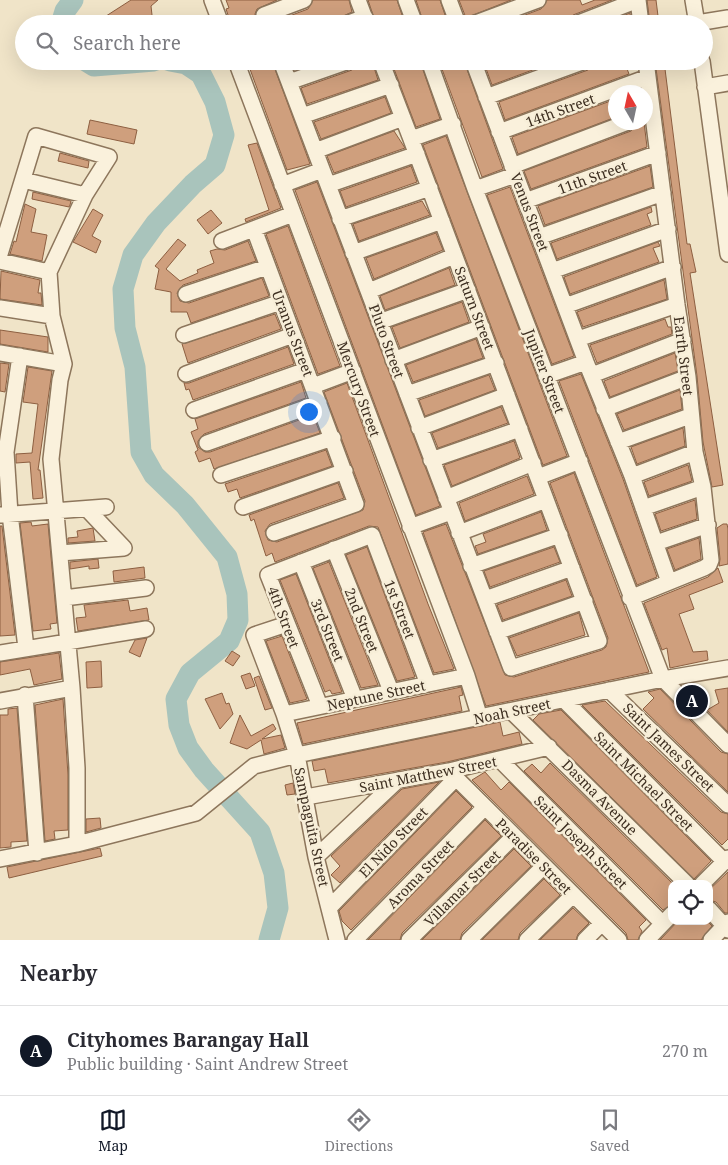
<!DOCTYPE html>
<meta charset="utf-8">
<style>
body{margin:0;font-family:"Noto Serif",serif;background:#f7f7f7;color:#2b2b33}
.controls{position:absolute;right:15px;bottom:15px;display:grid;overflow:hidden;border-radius:10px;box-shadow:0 5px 20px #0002}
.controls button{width:45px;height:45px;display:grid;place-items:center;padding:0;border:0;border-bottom:1px solid #e1e1e2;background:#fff;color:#2b2b33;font:25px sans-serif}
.compass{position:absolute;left:608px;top:85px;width:45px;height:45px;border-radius:50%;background:#fff;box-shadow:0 5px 20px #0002;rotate:351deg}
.you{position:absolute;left:308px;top:411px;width:18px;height:18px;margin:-12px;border:4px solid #fff;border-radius:50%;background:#1a73e8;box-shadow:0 0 0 8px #1a73e833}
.badge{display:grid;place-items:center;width:32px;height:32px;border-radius:50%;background:#111827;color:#fff;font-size:16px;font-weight:700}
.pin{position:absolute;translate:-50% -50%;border:2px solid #fff;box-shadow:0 1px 5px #0006}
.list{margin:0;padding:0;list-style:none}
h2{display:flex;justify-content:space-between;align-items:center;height:65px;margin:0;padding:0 20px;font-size:21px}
h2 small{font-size:16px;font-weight:400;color:#7c7c81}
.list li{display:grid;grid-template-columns:32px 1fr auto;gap:15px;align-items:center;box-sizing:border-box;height:90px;padding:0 20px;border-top:1px solid #e1e1e2}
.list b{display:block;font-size:19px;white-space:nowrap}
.list p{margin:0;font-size:16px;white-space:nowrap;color:#7c7c81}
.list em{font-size:16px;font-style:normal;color:#7c7c81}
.icon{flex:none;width:28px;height:28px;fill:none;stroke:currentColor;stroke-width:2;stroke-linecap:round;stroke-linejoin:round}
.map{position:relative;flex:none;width:728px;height:940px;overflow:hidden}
.search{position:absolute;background:#fff;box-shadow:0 5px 20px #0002;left:15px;right:15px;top:15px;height:55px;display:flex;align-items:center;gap:12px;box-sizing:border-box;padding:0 18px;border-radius:28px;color:#7c7c81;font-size:19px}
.sheet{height:155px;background:#fff}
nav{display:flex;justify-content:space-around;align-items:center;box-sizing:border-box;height:70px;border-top:1px solid #e1e1e2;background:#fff;font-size:14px;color:#7c7c81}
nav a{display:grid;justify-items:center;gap:2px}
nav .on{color:#111827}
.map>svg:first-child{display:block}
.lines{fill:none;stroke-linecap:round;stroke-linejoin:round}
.river{stroke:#a9c4bc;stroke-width:21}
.building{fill:#cf9f7d;stroke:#8d5f41}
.minor-casing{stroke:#8d765c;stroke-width:18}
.minor{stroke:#faf1dc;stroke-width:15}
.labels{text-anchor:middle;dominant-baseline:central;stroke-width:5;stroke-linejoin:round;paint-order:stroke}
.street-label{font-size:14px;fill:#3d2e20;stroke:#f7eed8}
</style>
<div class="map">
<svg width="728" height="940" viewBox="0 0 728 940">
<rect width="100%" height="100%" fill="#f0e4c8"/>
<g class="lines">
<path class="river" d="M61,24L65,11L73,0
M86,61L94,66L154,61
M170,61L186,64L201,74L215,102L224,135L215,165L193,184L156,223L133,255L123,289L125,328L135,367L141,452L154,475L185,505L227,557L237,594L238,620L229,641L190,673L176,699L179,725L188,748L204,770L260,832L274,873L278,908L269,940"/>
</g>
<path class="building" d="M131,0H158L151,6L153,24H107L103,18Z
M226,0H277L257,9L255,14L257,24H235L234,20L230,21L226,9L229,8Z
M313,0H349L352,12L339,18L337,24H276V21L308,9Z
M368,0H397L405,24H376Z
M416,0H440L448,24H424Z
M459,0H511L466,18Z
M547,0H580L582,5L595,0H612L573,15L567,24H501L541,9Z
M647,0H656L659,24H650Z
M630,13L631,21L623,24H603Z
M247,61H272L310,164L287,170Z
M291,61H320L294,70Z
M358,61H372L378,80L307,104L301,88L352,70Z
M391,61H420L440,119L416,127Z
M439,61H464L503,169L482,177Z
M489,61H557L492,85L484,63Z
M594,61H624L629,74L505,120L499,102L588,70Z
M655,61H664L687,244H690L696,272L690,273L723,485L712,487L703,442L697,376Z
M385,97L391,113L321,139L314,122Z
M616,99V117L518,154L512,137Z
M90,120L137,130L134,144L87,134Z
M637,122H644L647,147L531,189L524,171L631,131Z
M394,131L405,148L334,173L327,156Z
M446,136L567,456L543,465L423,145Z
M257,143L281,208L246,222L245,219L269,210L248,145Z
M60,153L89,161L88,168L58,161Z
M411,166L417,182L346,207L340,191Z
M650,166L653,187L545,225L538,206Z
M317,182L440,506L416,515L295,190Z
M510,187L574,356L552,364L487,195Z
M33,192L71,201L70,205L69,207L32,199Z
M422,201L430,215L359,241L353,224Z
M25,204L36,209L31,232L47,235L42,261L10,254L14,241L16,242Z
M651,207L652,212L647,214L651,225L557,259L551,243Z
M93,209L103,215L92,236L101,241L96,253L73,242Z
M211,210L222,223L208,234L197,220Z
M288,226L340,366L318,374L266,234Z
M436,233L443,250L374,279L366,258Z
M178,239L186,245L166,269L180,281L198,273L197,270L214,263L210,251L217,249L225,250L248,241L256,261L183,285L177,293L180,301L189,303L262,278L269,296L191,323L187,312H171V292L155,289L159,269L155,266Z
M658,242L660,246L653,248L659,262L570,294L564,277Z
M449,268L455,285L385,310L380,296Z
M1,271L40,280L38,293H41L42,305L0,299Z
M664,280L667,299L583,327L577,312Z
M462,302L469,322L400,348L392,327Z
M275,314L281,329L188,363L182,344Z
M665,319L668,327H671L672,334L597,363L590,345Z
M0,330L48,337V352L0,344Z
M476,339L483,358L413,382L406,365Z
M288,347L294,364L193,400L189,389L186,390L184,383H189Z
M675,353L678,371L610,397L604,381Z
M0,363L9,364L5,392L0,391Z
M28,367L52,371L38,470H40L43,498L33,499L30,462L16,463V454L32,453L38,404L23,402Z
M581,374L623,479L657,577L637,585L559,381Z
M489,375L495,390L425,416L419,400Z
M301,382L306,398L204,434L198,441V447L205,452H210L313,415L320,433L214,469L210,458L199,462L195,452L198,450L191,432L198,429L195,419Z
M347,383L428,604L454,669L434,673L378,527L369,526L275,562L272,553L266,556L254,519L251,521L249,515L338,483L344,498L270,524L265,531L268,540L277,542L363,510L365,501L324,392Z
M680,390L682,409L624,430L617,414Z
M501,407L508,423L438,448L432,433Z
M683,428L685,446L637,464L631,447Z
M514,441L520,458L452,486L444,465Z
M326,450L332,466L240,498L237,489L228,492L225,484Z
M688,465L692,481L649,496L644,482Z
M574,473L649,672L486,706L423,532L446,524L505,675L514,677L602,650L606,647L608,638L550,483Z
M527,476L534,494L465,521L459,503Z
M695,500L697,519L661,531L655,514Z
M541,512L547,530L478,554L475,546L486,542L483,534Z
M31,522L32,526L48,524L57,623L50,624L51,629L33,631L20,523Z
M723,524H727L728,529V564L719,566L720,559L717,528Z
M0,526H2L15,635L0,636Z
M93,528L95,541L68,543V538L78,537L77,531Z
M699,538L701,559L675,570L667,549Z
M367,547L415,677L397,681L346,555Z
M554,547L560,562L490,587L484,571Z
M98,559L99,568L89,569V566L70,569V562Z
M329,562L378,685L361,688L313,568Z
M144,567L145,578L114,582L113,571Z
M718,568L723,582L689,595L694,609L679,614L693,652L707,651L708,660L670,668L667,648L662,650L644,603L708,577Z
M296,574L342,692L332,694L330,690L325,692L280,580Z
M566,580L572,596L503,620L497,605Z
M128,600L130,611L147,608L149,620L78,631L76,618L86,617L84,605Z
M579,613L585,635L517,656L509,638Z
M282,636L307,699L304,700L290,703L266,641Z
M147,638L140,657L129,652L135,640Z
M232,651L240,656L233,666L225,661Z
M59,653L62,679L34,685L30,669L0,675V662Z
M101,661L102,687L87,688L86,662Z
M250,673L255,686L246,689L241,676Z
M259,676L272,708L265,710L254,678Z
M461,687L463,695L459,696L462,711L303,744L297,723Z
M728,688V732L704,707L707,710L719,703L715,690Z
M660,689L721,752L728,754V792L643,709L654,698L648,692Z
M222,693L226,704L229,703L233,714L220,729L205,699Z
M63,699L68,775V830L54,831L55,839L45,841L35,705Z
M605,701L721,812L728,814V839L722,845L582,705Z
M17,708L27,841L11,842V847L0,848V715H8V709Z
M561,710L711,861L694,879L533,720L539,714Z
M240,715L251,736L273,724L276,729L262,739L281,735L285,748L264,754L261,740L247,749L230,743Z
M500,722L503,736L519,732L522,744L447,762L328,783L325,769L314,771L312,761Z
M550,763L673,884L672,905L663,910L524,771L532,764L541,773Z
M485,772L501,790L509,782L646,920L639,927L642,931L638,940H628L626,933L472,780Z
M439,782L340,883L331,875L340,866L331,856L402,789Z
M293,783L295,794L287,795L285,785Z
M456,791L472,807L351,930L342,921L339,911Z
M100,818L101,828L86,832V819Z
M485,820L501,836L402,933L400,940H368Z
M100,848L102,856L9,878L7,867Z
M514,849L531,866L462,933L460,940H422Z
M728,872V913H725L716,902L709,900V890Z
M544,879L560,895L520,933L518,940H482Z
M573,908L589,923L578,934L576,940H540Z
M678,921H707L712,926L701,940H660Z"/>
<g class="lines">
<defs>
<path id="minor" d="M212,0L221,24
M358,0L367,24
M406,0L415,24
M449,0L458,24
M638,0L641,24
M693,0L697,24
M697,23L728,18
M267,24L264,15L304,0
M346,24L365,17
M473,24L538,0
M576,24L638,0
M236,61L467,676L480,718
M281,61L511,668L599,641L411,139L453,124
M381,61L411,139
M429,61L475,189L663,679L728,745
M473,61L586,362L632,476L669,582
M702,61L728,254
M289,82L349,61
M705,87L728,83
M486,97L585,61
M302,116L391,85
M499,132L648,77
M315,151L403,118
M512,166L628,122
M23,180L85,195
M282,185L322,170
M328,185L417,154
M475,189L515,175
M525,201L658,153
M340,219L430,188
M254,229L356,504L274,533
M539,237L663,193
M222,241L293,214
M353,253L442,221
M0,254L36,136L109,157L85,195L49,272L52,316L64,364L60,380L51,459L72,688L77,768V844L0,859
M0,261L49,272
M552,271L668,229
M369,291L454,256
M186,294L267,267
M565,306L673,267
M0,308L52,316
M379,322L468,290
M184,335L281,302
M578,339L677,305
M0,353L64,364
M20,356L6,452L10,514L26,648
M393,360L482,327
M186,374L293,335
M592,375L683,340
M546,376L586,362
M313,386L353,371
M407,394L496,363
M604,409L688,377
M194,410L306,370
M419,428L507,395
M618,442L690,416
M207,443L319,403
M431,460L520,429
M221,475L333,438
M632,476L695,452
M538,477L580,461
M446,498L533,463
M243,507L345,471
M643,508L703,487
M1,515L106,507
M410,527L451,512
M459,533L546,500
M656,543L708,525
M334,549L391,691
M60,553L124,548L87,509
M301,562L355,699
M471,566L560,535
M64,598L146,588
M630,598L704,568L709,565L711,560L703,487L695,452L688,377L677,305L646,61
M485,599L572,568
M287,624L254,635L284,714L297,755L316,857L337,940
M497,632L585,601
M0,653L146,629
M609,690L728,805
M25,695L37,853
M564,700L725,862
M0,701L72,688
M320,706L268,575L372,535L428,684
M511,711L687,884
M284,714L467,676
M500,760L662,923
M449,771L619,940
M306,797L449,771L549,747
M77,844L196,813L254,766L297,755L663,679L728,668
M316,857L398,780
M702,884L728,858
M330,907L456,778
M709,909L728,930
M355,940L485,807
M409,940L514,836
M469,940L544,866
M527,940L573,895
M585,940L601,924
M647,940L672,914
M711,940L728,922"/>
</defs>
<use href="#minor" class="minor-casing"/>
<use href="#minor" class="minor"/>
</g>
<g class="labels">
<g class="street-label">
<text transform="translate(560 110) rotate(-20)">14th Street</text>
<text transform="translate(592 177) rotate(-20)">11th Street</text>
<text transform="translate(530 212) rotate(69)">Venus Street</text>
<text transform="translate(475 308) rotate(69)">Saturn Street</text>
<text transform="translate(293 333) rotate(69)">Uranus Street</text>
<text transform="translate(387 341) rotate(70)">Pluto Street</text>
<text transform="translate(684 356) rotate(83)">Earth Street</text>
<text transform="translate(545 371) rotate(69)">Jupiter Street</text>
<text transform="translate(359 389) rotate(70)">Mercury Street</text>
<text transform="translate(400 609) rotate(69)">1st Street</text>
<text transform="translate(284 617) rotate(69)">4th Street</text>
<text transform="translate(362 620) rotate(68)">2nd Street</text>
<text transform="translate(328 630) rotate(68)">3rd Street</text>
<text transform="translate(376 695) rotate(-12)">Neptune Street</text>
<text transform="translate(512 711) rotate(-12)">Noah Street</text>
<text transform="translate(669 747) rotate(44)">Saint James Street</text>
<text transform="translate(428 774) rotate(-11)">Saint Matthew Street</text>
<text transform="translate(644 781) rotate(45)">Saint Michael Street</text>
<text transform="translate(600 797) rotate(45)">Dasma Avenue</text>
<text transform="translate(312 827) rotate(78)">Sampaguita Street</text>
<text transform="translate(393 842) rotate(-46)">El Nido Street</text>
<text transform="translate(581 842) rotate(45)">Saint Joseph Street</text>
<text transform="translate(534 856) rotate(45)">Paradise Street</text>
<text transform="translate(420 874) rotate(-46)">Aroma Street</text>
<text transform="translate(462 888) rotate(-45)">Villamar Street</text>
</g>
</g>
</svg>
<div class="controls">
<button><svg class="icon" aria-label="locate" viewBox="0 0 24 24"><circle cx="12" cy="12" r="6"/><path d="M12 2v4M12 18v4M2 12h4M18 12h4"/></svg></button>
</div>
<svg class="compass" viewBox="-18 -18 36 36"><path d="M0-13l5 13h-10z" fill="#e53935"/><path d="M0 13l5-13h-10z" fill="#7c7c81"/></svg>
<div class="you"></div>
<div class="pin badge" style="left:692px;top:701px">A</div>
<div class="search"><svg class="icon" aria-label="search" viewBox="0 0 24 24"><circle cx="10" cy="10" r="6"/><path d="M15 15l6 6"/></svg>Search here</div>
</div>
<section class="sheet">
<h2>Nearby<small></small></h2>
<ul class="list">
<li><span class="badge">A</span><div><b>Cityhomes Barangay Hall</b><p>Public building · Saint Andrew Street</p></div><em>270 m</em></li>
</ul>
</section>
<nav>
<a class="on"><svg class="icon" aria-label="map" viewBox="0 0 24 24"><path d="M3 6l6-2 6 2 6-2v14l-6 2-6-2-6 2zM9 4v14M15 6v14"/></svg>Map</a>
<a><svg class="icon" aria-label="directions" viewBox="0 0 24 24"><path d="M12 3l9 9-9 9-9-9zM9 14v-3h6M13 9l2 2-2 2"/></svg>Directions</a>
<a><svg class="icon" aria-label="saved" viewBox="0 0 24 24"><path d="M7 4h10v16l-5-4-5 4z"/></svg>Saved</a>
</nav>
